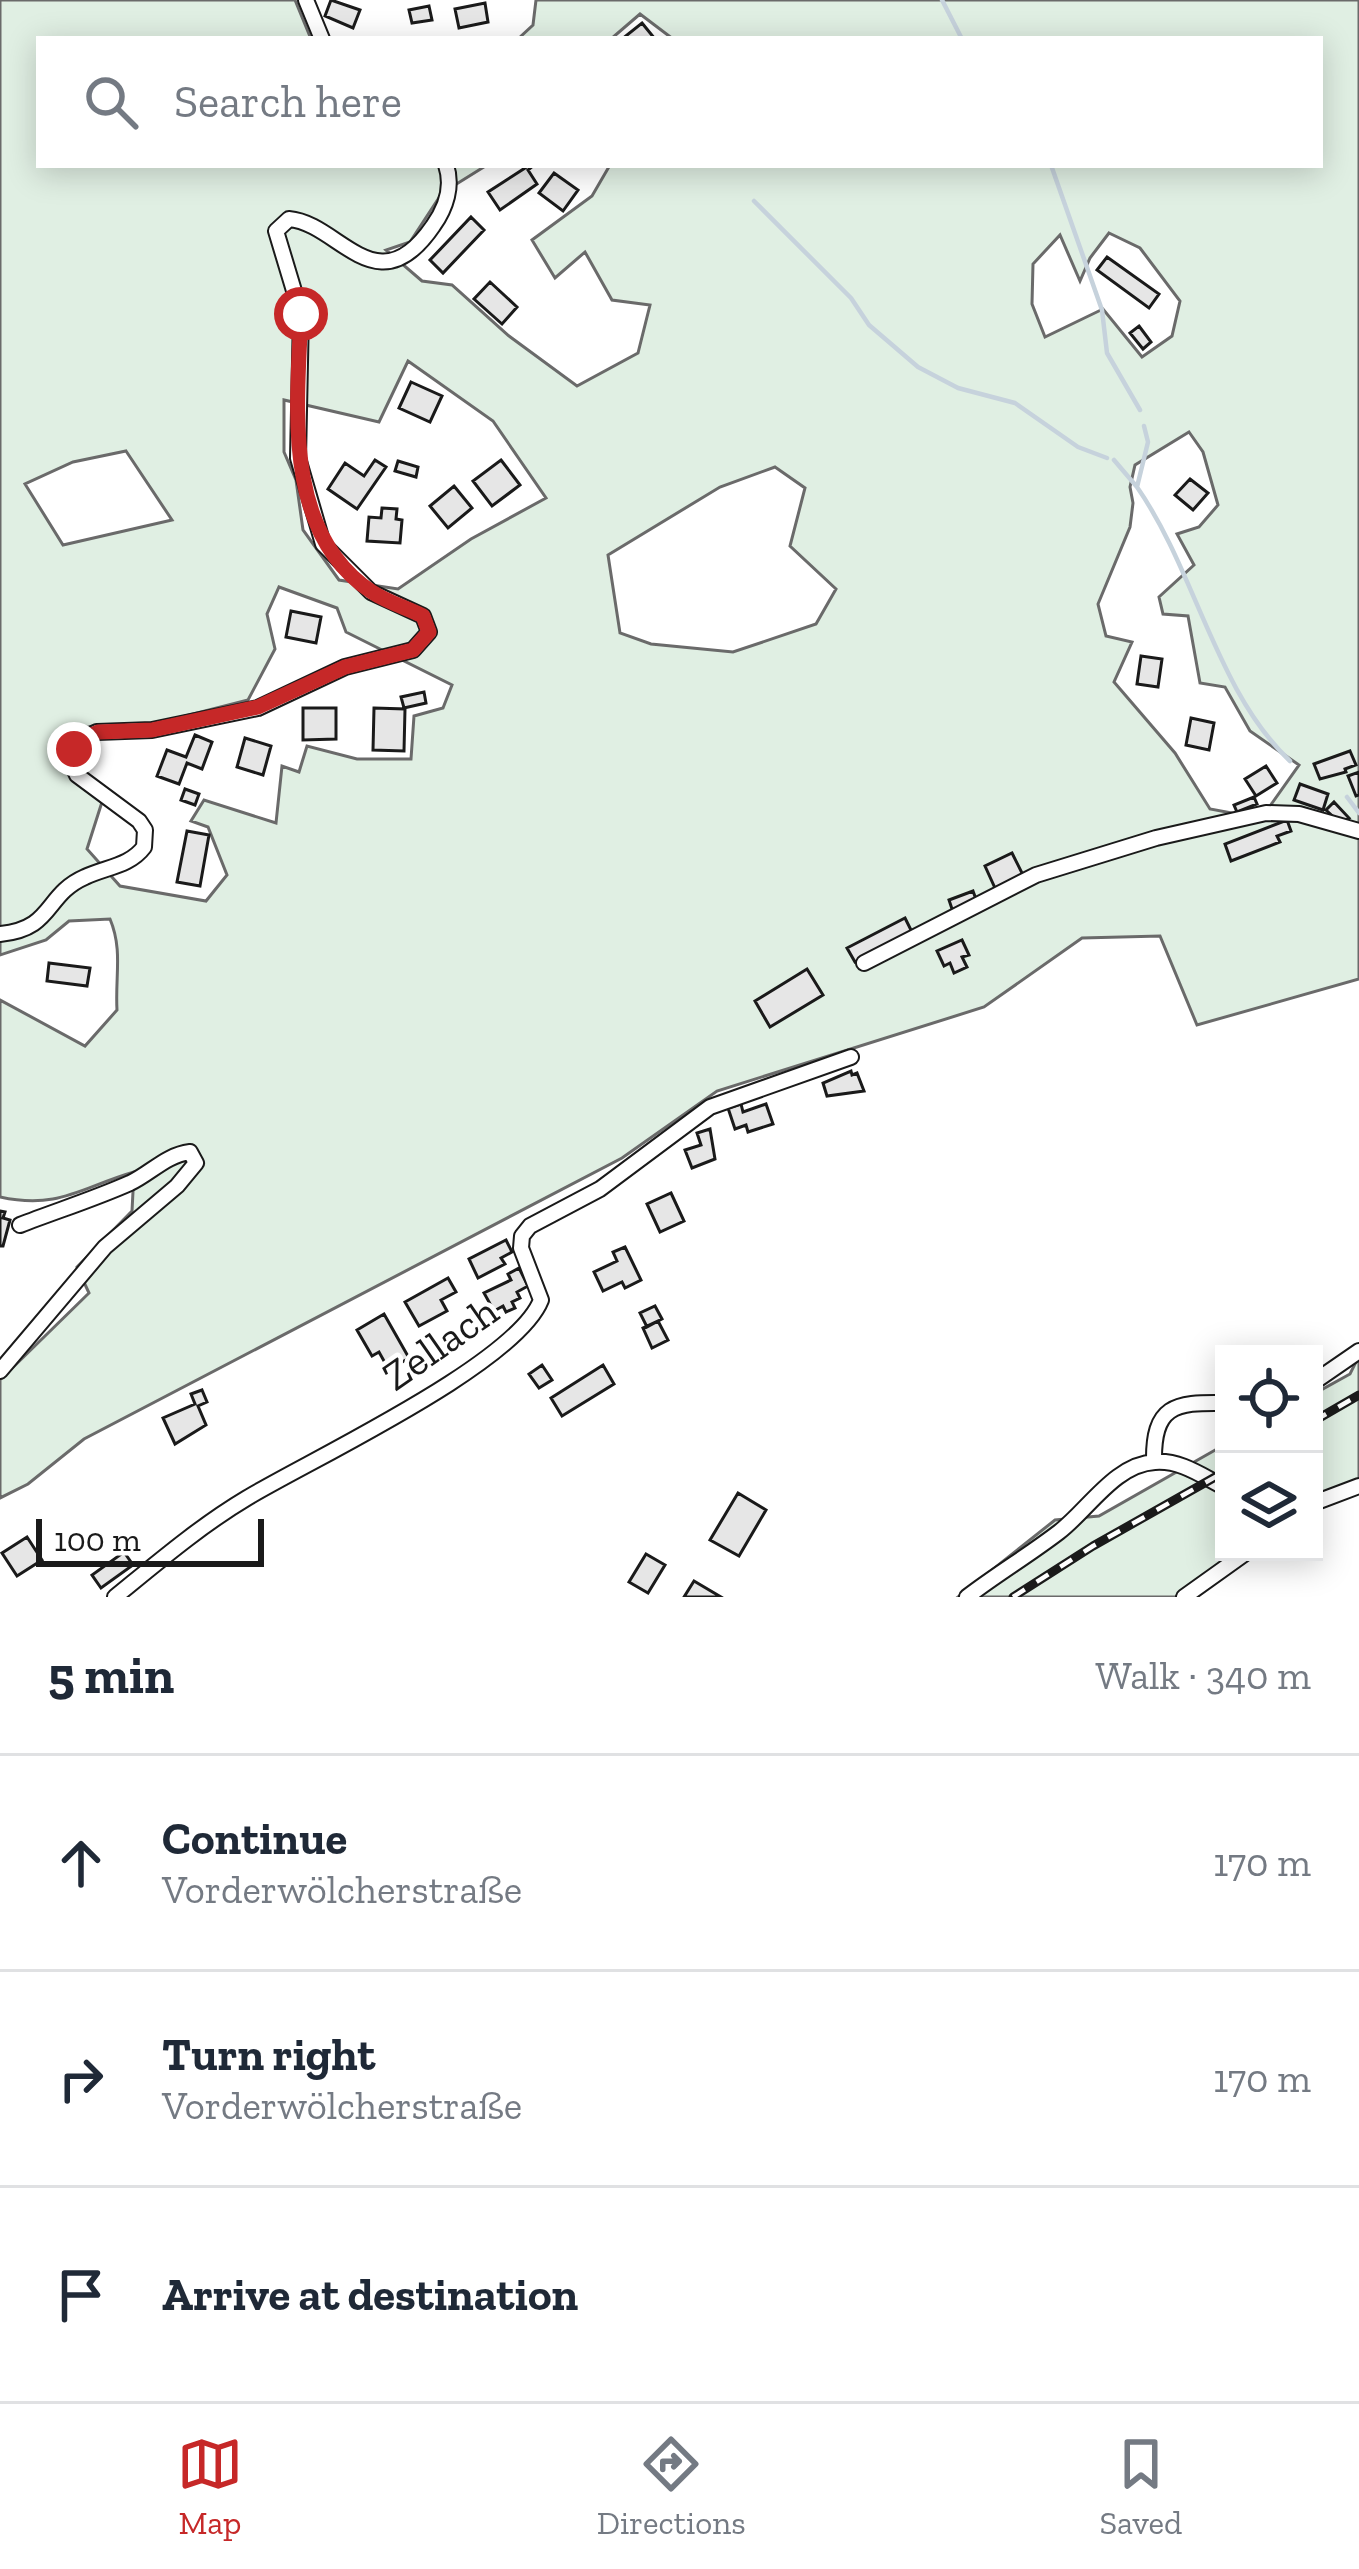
<!DOCTYPE html>
<meta charset="utf-8">
<style>
body{margin:0;font-family:"Zilla Slab",serif;background:#f2f2f3;color:#1f2937}
.controls{position:absolute;right:36px;bottom:36px;display:grid;overflow:hidden;border-radius:0px;box-shadow:0 6px 30px #0003}
.controls button{width:108px;height:108px;display:grid;place-items:center;padding:0;border:0;border-bottom:3px solid #e0e1e3;background:#fff;color:#1f2937;font:60px sans-serif}
.scale{position:absolute;left:36px;bottom:30px;width:228px;box-sizing:border-box;padding-left:12px;border:6px solid #1a1a1a;border-top:0;font-size:33px;line-height:42px;white-space:nowrap;color:#1a1a1a;-webkit-text-stroke:9px #fff;paint-order:stroke}
.stop{position:absolute;width:36px;height:36px;margin:-27px;border:9px solid #c62828;border-radius:50%;background:#fff}
.stop.end{background:#c62828;border-color:#fff;box-shadow:0 3px 12px #0008}
.list{margin:0;padding:0;list-style:none}
h2{display:flex;justify-content:space-between;align-items:center;height:156px;margin:0;padding:0 48px;font-size:51px}
h2 small{font-size:39px;font-weight:400;color:#747a83}
.list li{display:grid;grid-template-columns:78px 1fr auto;gap:36px;align-items:center;box-sizing:border-box;height:216px;padding:0 48px;border-top:3px solid #e0e1e3}
.list b{display:block;font-size:45px;white-space:nowrap}
.list p{margin:0;font-size:39px;white-space:nowrap;color:#747a83}
.list em{font-size:39px;font-style:normal;color:#747a83}
.icon{flex:none;width:66px;height:66px;fill:none;stroke:currentColor;stroke-width:2;stroke-linecap:round;stroke-linejoin:round}
.map{position:relative;flex:none;width:1359px;height:1597px;overflow:hidden}
.search{position:absolute;background:#fff;box-shadow:0 6px 30px #0003;left:36px;right:36px;top:36px;height:132px;display:flex;align-items:center;gap:30px;box-sizing:border-box;padding:0 42px;border-radius:0px;color:#747a83;font-size:45px}
.sheet{height:804px;background:#fff}
nav{display:flex;justify-content:space-around;align-items:center;box-sizing:border-box;height:168px;border-top:3px solid #e0e1e3;background:#fff;font-size:33px;color:#747a83}
nav a{display:grid;justify-items:center;gap:6px}
nav .on{color:#c62828}
.map>svg:first-child{display:block}
.green{fill:#e0efe3;stroke:#6a6a6a;stroke-width:3;fill-rule:evenodd}
.lines{fill:none;stroke-linecap:round;stroke-linejoin:round}
.stream{stroke:#c6d2dc;stroke-width:4.5}
.building{fill:#e6e6e6;stroke:#1a1a1a;stroke-width:3}
.minor-casing{stroke:#1a1a1a;stroke-width:18}
.minor{stroke:#fff;stroke-width:14}
.rail-casing{stroke:#1a1a1a;stroke-width:9}
.rail{stroke:#fff;stroke-width:4.5;stroke-dasharray:14;stroke-linecap:butt}
.route{stroke:#c62828;stroke-width:15}
.labels{text-anchor:middle;dominant-baseline:central;stroke-width:9;stroke-linejoin:round;paint-order:stroke}
.street-label{font-size:42px;fill:#1a1a1a;stroke:#fff}
</style>
<div class="map">
<svg width="1359" height="1597" viewBox="0 0 1359 1597">
<rect width="100%" height="100%" fill="#fff"/>
<path class="green" d="M0,0H295L311,39H39V165H487L442,193L410,242L386,250L422,281L452,285L509,336L577,386L638,353L650,305L612,300L585,252L555,278L532,240L592,196L610,165H1320V39H673L640,14L611,39H518L533,25L536,0H1359V979L1197,1025L1160,936L1082,938L984,1007L717,1091L622,1158L84,1439L28,1484L0,1498V1380L89,1293L77,1267L132,1211L134,1172C82,1187 59,1210 0,1197V1000L85,1046L117,1010C115,976 123,950 110,919L69,921L46,940L0,955ZM1109,233L1140,248L1180,301L1172,336L1142,357L1103,309L1045,337L1032,304L1033,264L1060,235L1080,281L1090,258ZM408,361L493,421L546,498L471,539L398,589L339,580L303,530L296,480L284,452V400L379,422ZM1189,432L1203,452L1218,505L1199,527L1177,534L1194,565L1159,597L1163,614L1188,616L1200,683L1225,687L1250,731L1299,765L1270,806L1237,814L1210,809L1175,753L1114,682L1132,642L1106,636L1098,604L1130,527L1133,503L1130,487L1135,465ZM126,451L172,520L63,545L25,484L73,462ZM775,467L805,488L790,546L836,589L816,624L733,652L651,644L620,633L608,555L720,487ZM279,587L337,608L346,632L452,685L443,708L414,716L411,759H357L307,746L299,772L282,766L276,823L204,800L191,821L208,827L227,875L206,901L120,886L87,849L102,802L75,779L63,754L73,728L158,723L248,700L275,649L267,614Z
M1359,1356V1483L1314,1513V1394L1350,1374Z
M1224,1445V1552H1254L1185,1597H958L1055,1520L1099,1516Z"/>
<g class="lines">
<path class="stream" d="M942,0L962,39
M1051,165L1102,310L1107,353L1140,410
M754,201L851,298L869,325L918,367L958,388L1015,403L1078,447L1107,458
M1144,426L1148,442L1137,487C1196,572 1216,691 1290,761
M1114,460L1137,487
M1347,797L1359,813"/>
</g>
<path class="building" d="M331,0L360,10L353,28L325,16Z
M485,3L488,22L459,28L455,9Z
M429,6L432,20L412,23L409,10Z
M642,23L655,39H622Z
M523,165H534L528,170L537,184L500,210L488,192L525,168Z
M554,173L578,190L563,211L539,193Z
M471,217L484,230L443,273L430,260Z
M1107,257L1159,294L1149,308L1097,270Z
M490,282L517,307L502,324L474,299Z
M1139,326L1151,342L1143,349L1130,333Z
M411,382L442,396L430,422L399,408Z
M375,460L386,467L357,509L328,489L345,463L364,476Z
M501,460L520,485L492,506L473,481Z
M398,461L418,467L416,477L395,471Z
M1190,479L1208,493L1193,510L1175,495Z
M454,486L472,508L448,528L430,506Z
M382,508L397,509L396,519L402,520L400,543L367,541L369,517L381,518Z
M291,611L321,617L316,643L286,637Z
M1141,656L1162,659L1158,687L1137,684Z
M424,692L426,703L404,708L401,697Z
M303,708H336V739L303,740Z
M374,708L405,709L404,751L373,750Z
M1191,718L1214,723L1209,750L1186,745Z
M195,735L212,742L202,769L187,763L179,784L157,776L167,750L186,757Z
M245,738L271,746L263,775L237,767Z
M1350,751L1356,765L1345,769L1346,772L1320,779L1314,764Z
M1266,766L1277,783L1256,796L1245,779Z
M1359,772V795L1356,796L1348,776Z
M1300,784L1328,794L1323,810L1294,800Z
M185,789L199,794L195,805L181,800Z
M1254,797L1257,804L1237,812L1234,805Z
M1334,802L1349,818L1340,823L1326,810Z
M1287,820L1291,831L1277,836L1280,842L1231,861L1225,844Z
M187,831L209,835L200,886L177,882Z
M1012,853L1023,875L995,888L985,866Z
M973,891L977,902L953,912L949,900Z
M905,918L912,932L855,962L847,948Z
M962,940L969,955L962,957L967,967L954,973L950,963L944,966L937,951Z
M49,963L90,968L87,986L47,981Z
M807,969L823,995L770,1027L755,1001Z
M851,1071L852,1075L857,1073L864,1091L827,1096L823,1083Z
M741,1104L743,1112L766,1104L773,1124L748,1132L746,1125L735,1129L728,1108Z
M710,1129L715,1159L692,1168L685,1150L701,1145L697,1133Z
M671,1193L684,1221L660,1232L647,1204Z
M0,1211L5,1212L3,1218L10,1220L3,1246H0Z
M506,1240L512,1252L501,1258L505,1264L478,1278L469,1259Z
M625,1247L641,1280L625,1288L622,1282L603,1291L594,1272L617,1261L613,1252Z
M519,1268L528,1286L517,1292L520,1298L512,1302L515,1308L506,1312L503,1306L494,1311L484,1293L511,1280L508,1274Z
M448,1278L456,1292L441,1300L447,1311L419,1326L405,1302Z
M655,1306L662,1319L647,1327L640,1313Z
M384,1314L409,1358L389,1370L379,1352L372,1356L357,1330Z
M658,1321L668,1340L652,1348L643,1328Z
M542,1365L552,1380L539,1388L529,1374Z
M603,1365L614,1384L562,1416L551,1398Z
M202,1390L207,1402L198,1406L206,1425L175,1444L163,1418L195,1404L191,1394Z
M738,1493L766,1510L739,1556L710,1540Z
M27,1537L42,1560L17,1576L2,1553Z
M124,1552L133,1565L101,1588L92,1575Z
M646,1554L665,1565L648,1593L629,1582Z
M694,1581L721,1597H684Z"/>
<g class="lines">
<defs>
<path id="minor" d="M306,0L322,39
M0,934C54,929 44,895 85,877C106,867 130,866 144,847L145,830L139,821L77,775L71,762L80,740L97,732L152,730L258,708L345,667L413,650L429,632L423,616L371,592L323,544L298,458L301,314L276,231L289,219C339,223 377,308 433,226C446,208 453,186 446,165
M864,963L1036,875L1156,838L1266,813L1299,814L1359,831
M0,1371L105,1247L177,1186L196,1163L190,1152C166,1155 151,1173 130,1183C94,1199 56,1211 20,1225
M1314,1382L1359,1351
M1154,1462C1153,1406 1174,1402 1224,1403
M1314,1503L1359,1486
M115,1597C158,1562 200,1526 247,1498C312,1459 516,1364 541,1300L521,1248L522,1236L530,1226L600,1189L710,1107L851,1057
M967,1597C997,1574 1029,1555 1059,1532C1088,1510 1115,1464 1155,1462C1181,1460 1202,1476 1224,1487
M1184,1597L1247,1552"/>
</defs>
<use href="#minor" class="minor-casing"/>
<use href="#minor" class="minor"/>
<defs>
<path id="rail" d="M1314,1421L1359,1395
M1013,1597L1093,1546L1224,1472"/>
</defs>
<use href="#rail" class="rail-casing"/>
<use href="#rail" class="rail"/>
</g>
<g class="lines">
<path class="route" d="M74,749L80,740L98,732L152,730L258,707L345,667L413,650L429,632L423,616C407,608 387,602 372,592C282,533 297,406 301,314"/>
</g>
<g class="labels">
<g class="street-label">
<text transform="translate(440 1343) rotate(-35)">Zellach</text>
</g>
</g>
</svg>
<div class="controls">
<button><svg class="icon" aria-label="locate" viewBox="0 0 24 24"><circle cx="12" cy="12" r="6"/><path d="M12 2v4M12 18v4M2 12h4M18 12h4"/></svg></button>
<button><svg class="icon" aria-label="layers" viewBox="0 0 24 24"><path d="M12 4l9 5-9 5-9-5zM3 14l9 5 9-5"/></svg></button>
</div>
<div class="scale">100 m</div>
<div class="stop" style="left:301px;top:314px"></div>
<div class="stop end" style="left:74px;top:749px"></div>
<div class="search"><svg class="icon" aria-label="search" viewBox="0 0 24 24"><circle cx="10" cy="10" r="6"/><path d="M15 15l6 6"/></svg>Search here</div>
</div>
<section class="sheet">
<h2>5 min<small>Walk · 340 m</small></h2>
<ul class="list">
<li><svg class="icon" aria-label="ahead" viewBox="0 0 24 24"><path d="M12 20V5M6 11l6-6 6 6"/></svg><div><b>Continue</b><p>Vorderwölcherstraße</p></div><em>170 m</em></li>
<li><svg class="icon" aria-label="right" viewBox="0 0 24 24"><path d="M7 20v-9h11M14 6l5 5-5 5"/></svg><div><b>Turn right</b><p>Vorderwölcherstraße</p></div><em>170 m</em></li>
<li><svg class="icon" aria-label="arrive" viewBox="0 0 24 24"><path d="M6 21V4h12l-3 4 3 4H6"/></svg><div><b>Arrive at destination</b></div></li>
</ul>
</section>
<nav>
<a class="on"><svg class="icon" aria-label="map" viewBox="0 0 24 24"><path d="M3 6l6-2 6 2 6-2v14l-6 2-6-2-6 2zM9 4v14M15 6v14"/></svg>Map</a>
<a><svg class="icon" aria-label="directions" viewBox="0 0 24 24"><path d="M12 3l9 9-9 9-9-9zM9 14v-3h6M13 9l2 2-2 2"/></svg>Directions</a>
<a><svg class="icon" aria-label="saved" viewBox="0 0 24 24"><path d="M7 4h10v16l-5-4-5 4z"/></svg>Saved</a>
</nav>
